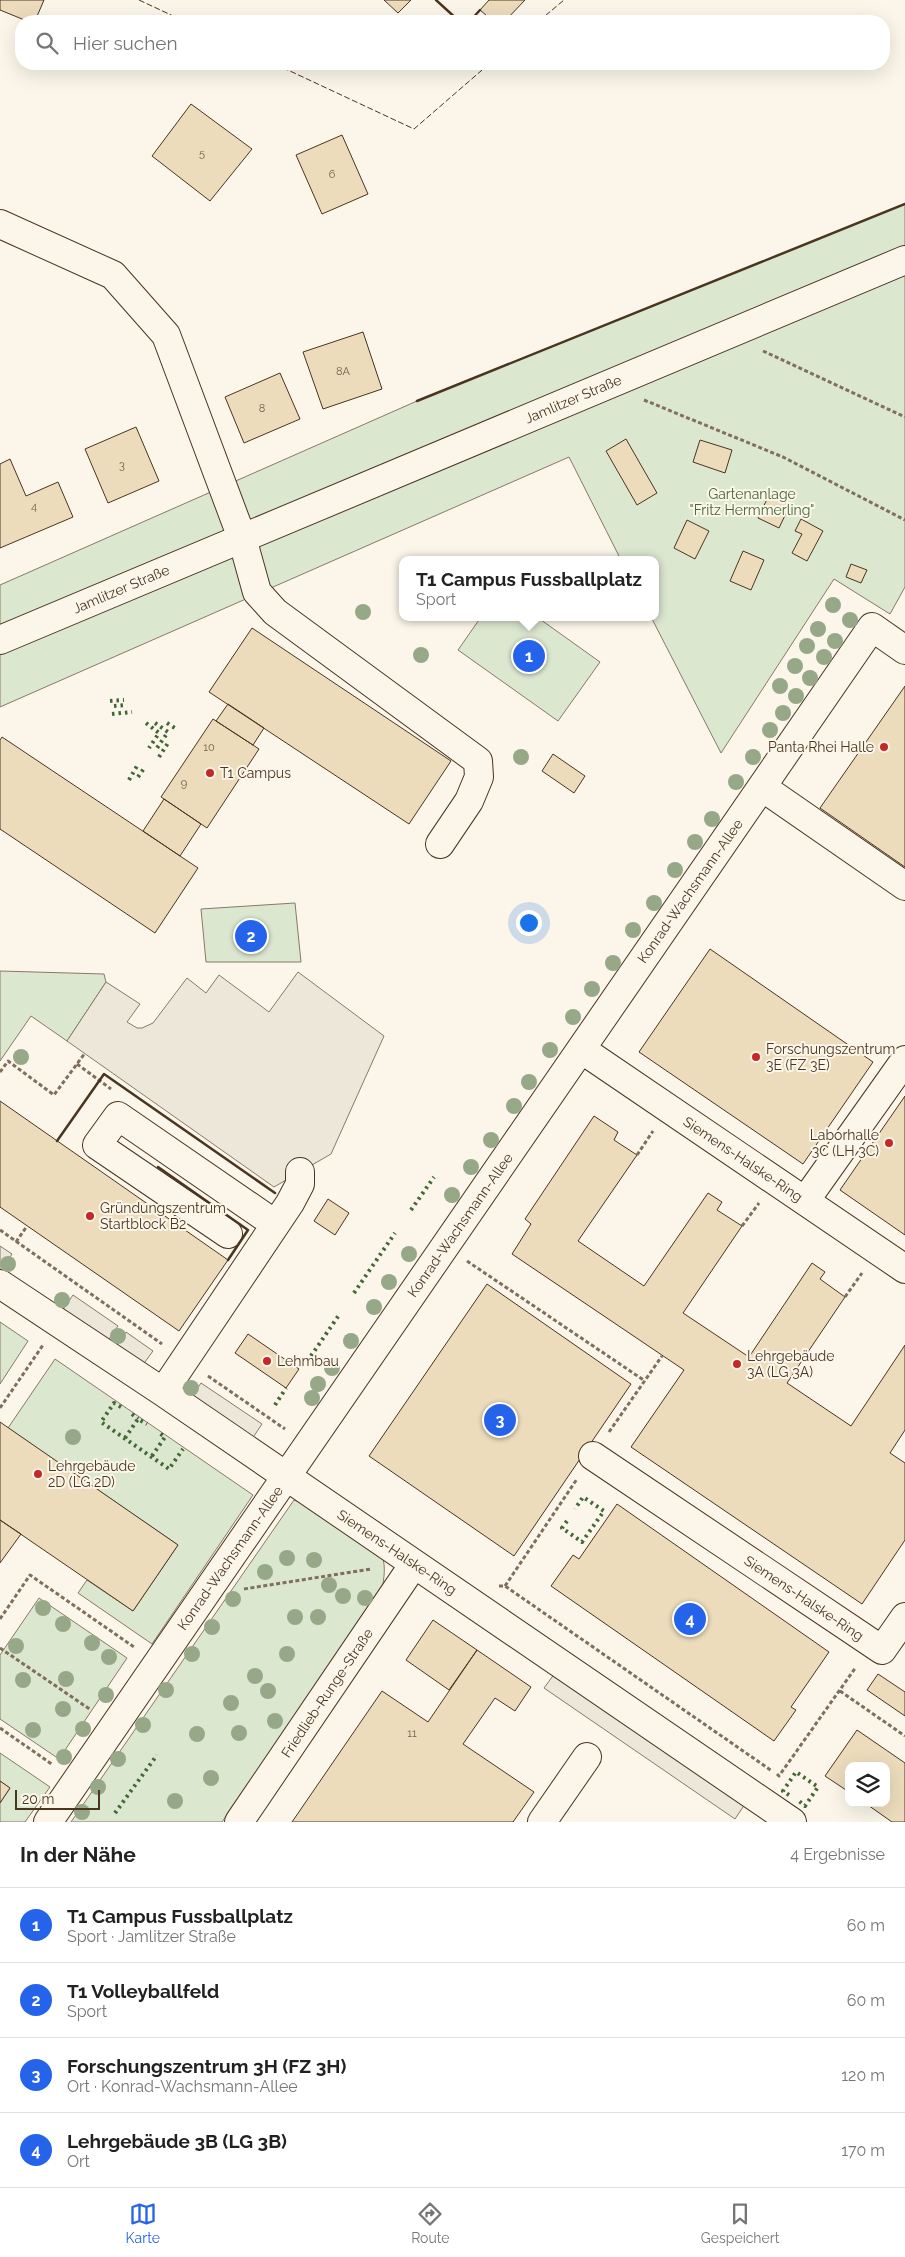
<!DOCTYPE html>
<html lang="de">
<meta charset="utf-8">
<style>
body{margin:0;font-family:Raleway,sans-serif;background:#f6f6f6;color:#222}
.controls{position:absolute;right:15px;bottom:15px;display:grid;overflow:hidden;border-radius:10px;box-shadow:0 5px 20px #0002}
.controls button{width:45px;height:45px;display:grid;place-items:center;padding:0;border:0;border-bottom:1px solid #e0e0e0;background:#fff;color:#222;font:25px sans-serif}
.scale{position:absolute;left:15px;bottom:12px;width:85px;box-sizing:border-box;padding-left:5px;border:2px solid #4a3520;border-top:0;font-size:14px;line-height:18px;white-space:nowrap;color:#4a3520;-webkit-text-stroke:4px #fbf6e9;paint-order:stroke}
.you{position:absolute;left:528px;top:922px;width:18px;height:18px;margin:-12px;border:4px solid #fff;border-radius:50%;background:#1a73e8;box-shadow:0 0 0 8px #1a73e833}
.badge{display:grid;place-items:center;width:32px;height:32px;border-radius:50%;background:#2563eb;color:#fff;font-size:16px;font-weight:700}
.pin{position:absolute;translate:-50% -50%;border:2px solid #fff;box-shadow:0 1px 5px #0006}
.popup{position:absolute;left:399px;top:556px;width:260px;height:65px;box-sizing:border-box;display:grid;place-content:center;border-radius:10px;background:#fff;filter:drop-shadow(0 1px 4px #0005);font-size:16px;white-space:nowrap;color:#767676}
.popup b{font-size:19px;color:#222}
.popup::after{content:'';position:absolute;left:50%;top:100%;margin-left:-10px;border:10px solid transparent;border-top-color:#fff}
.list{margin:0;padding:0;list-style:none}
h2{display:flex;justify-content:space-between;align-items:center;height:65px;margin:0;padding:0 20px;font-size:21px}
h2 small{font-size:16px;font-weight:400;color:#767676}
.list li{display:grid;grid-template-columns:32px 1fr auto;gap:15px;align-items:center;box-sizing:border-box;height:75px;padding:0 20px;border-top:1px solid #e0e0e0}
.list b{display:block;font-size:19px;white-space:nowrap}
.list p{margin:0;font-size:16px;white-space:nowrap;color:#767676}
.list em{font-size:16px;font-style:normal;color:#767676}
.icon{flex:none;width:28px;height:28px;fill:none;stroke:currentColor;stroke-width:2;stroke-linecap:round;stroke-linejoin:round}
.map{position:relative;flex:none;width:905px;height:1822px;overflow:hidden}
.search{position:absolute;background:#fff;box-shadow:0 5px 20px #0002;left:15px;right:15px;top:15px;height:55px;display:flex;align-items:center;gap:12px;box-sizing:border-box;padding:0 18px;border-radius:20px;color:#767676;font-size:19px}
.sheet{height:365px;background:#fff}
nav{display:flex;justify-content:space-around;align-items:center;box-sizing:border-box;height:70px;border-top:1px solid #e0e0e0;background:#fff;font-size:14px;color:#767676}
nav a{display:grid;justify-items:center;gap:2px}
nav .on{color:#2563eb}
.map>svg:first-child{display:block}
.green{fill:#dce7d0;stroke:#887966}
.parking{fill:#ede7d9;stroke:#887966}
.building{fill:#ecdcbc;stroke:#4a3520}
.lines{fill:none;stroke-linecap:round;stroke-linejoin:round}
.minor-casing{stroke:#4a3520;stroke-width:30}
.path{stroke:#7f6f5c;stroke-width:3;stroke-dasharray:4 2.5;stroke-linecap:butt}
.minor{stroke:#fbf6e9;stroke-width:28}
.hedge{stroke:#436837;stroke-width:4;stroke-dasharray:2.5 4;stroke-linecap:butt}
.fence{stroke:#4a3520;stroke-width:1;stroke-dasharray:6 2.5;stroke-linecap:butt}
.wall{stroke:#4a3520;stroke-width:2.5}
.tree{fill:#96a887}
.poi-dot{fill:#c62828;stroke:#fbf6e9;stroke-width:2}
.labels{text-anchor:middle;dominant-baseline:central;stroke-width:4;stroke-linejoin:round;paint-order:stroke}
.number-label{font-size:11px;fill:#725f47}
.street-label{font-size:14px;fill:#4a3520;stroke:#fbf6e9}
.park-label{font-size:14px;fill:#436837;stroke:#fbf6e9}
.poi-label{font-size:14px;fill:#4a3520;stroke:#fbf6e9;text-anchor:start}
</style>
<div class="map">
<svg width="905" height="1822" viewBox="0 0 905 1822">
<rect width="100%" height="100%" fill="#fbf6e9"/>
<path class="green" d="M905,204V587L890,614L834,579L721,753L651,617H655V560H621L569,457L0,707V585L417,401Z
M481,617H537L600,662L558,721L458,650Z
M295,903L301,962H206L201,909Z
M0,971L104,974L106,982L67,1041L31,1016L0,1061Z
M0,1322L28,1341L0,1384Z
M55,1359L253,1495L152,1644L78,1593L87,1580L133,1611L178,1545L8,1428Z
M294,1500L308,1505L382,1555C386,1567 384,1578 382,1590L222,1822H71Z
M39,1598L127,1658L59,1759L0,1719V1655Z
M0,1753L50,1787L25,1822H0V1803L10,1788L0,1781Z"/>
<path class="parking" d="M298,972L384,1036L331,1154L274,1187L67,1041L106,982L140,1004L127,1022L137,1028H142L153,1023L187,978L206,993L219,975L269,1012Z
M0,1246L12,1254L2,1270L0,1269Z
M73,1295L118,1326L107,1342L62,1311Z
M126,1332L153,1351L142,1366L115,1348Z
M201,1383L262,1424L250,1442L189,1401Z
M558,1669L749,1798L735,1819L544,1688Z"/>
<path class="building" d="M0,0H44L35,21H27L0,10Z
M384,0H411L398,13Z
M489,0H525L505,21H493L480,10Z
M191,104L252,149L210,201L152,156Z
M342,135L368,194L322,214L296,155Z
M363,332L382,389L323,409L303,352Z
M280,373L300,419L244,443L225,397Z
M136,427L159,481L108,503L85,449Z
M626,439L657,493L637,505L606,451Z
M700,440L732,450L725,473L693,462Z
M10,459L26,496L58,482L73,517L0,548V464Z
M769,495L790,505L779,528L758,518Z
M801,519L823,531L807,561L792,553L802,534L795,531Z
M687,520L709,531L695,559L674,548Z
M743,551L764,560L751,590L730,581Z
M851,564L867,570L861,583L846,577Z
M252,628L451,761L409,824L209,692Z
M905,686V867L820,808Z
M228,704L264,728L253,745L216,721Z
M213,719L259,749L207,828L161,797Z
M2,737L198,868L155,933L0,829V740Z
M553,754L585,776L574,793L542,771Z
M164,799L201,824L180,856L143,831Z
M710,949L873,1062L803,1164L639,1052Z
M905,1096V1235L840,1190Z
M0,1101L228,1260L179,1331L0,1207Z
M594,1116L618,1132L614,1140L637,1155L578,1241L644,1286L708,1193L722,1202L717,1210L742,1226L683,1313L749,1357L812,1263L825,1272L820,1279L845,1297L787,1383L851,1426L905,1345V1430L890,1453L905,1463V1540L862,1604L631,1447L684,1370L512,1254L531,1224L525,1219Z
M328,1199L349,1213L335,1235L314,1221Z
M487,1284L631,1384L514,1556L369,1456Z
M248,1334L299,1369L286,1388L235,1353Z
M0,1422L178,1545L133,1611L0,1520Z
M617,1504L829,1652L791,1707L796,1710L774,1741L551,1586L573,1555L579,1559Z
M0,1520L21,1534L0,1563Z
M433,1620L477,1650L449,1690L406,1660Z
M477,1650L531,1687L515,1711L495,1698L463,1744L534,1792L513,1822H292L382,1691L428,1722Z
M878,1674L905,1692V1716L867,1690Z
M857,1730L905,1763V1822H892L865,1803H886V1766H849V1792L825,1776Z
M0,1781L10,1788L0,1803Z"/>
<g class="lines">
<defs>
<path id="minor" d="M0,224L113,275L166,335L242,538L257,592L275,612L478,761L479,777L469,801L440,844
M0,640L905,260
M762,787L905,886
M581,1049L905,1269
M805,1201L905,1060
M228,1234L97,1145L118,1116L275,1224
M0,1284L163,1392L792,1822
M163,1392L290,1203L300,1184V1172
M593,1456L882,1650L905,1617
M48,1822L872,627L905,650
M239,1822L414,1564
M542,1822L587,1757"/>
</defs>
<use href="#minor" class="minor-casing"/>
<path class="path" d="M763,351L905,417
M644,400L783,457L905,520
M77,1064L111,1089
M0,1072L8,1061L54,1095L85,1053
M637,1155L653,1131
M742,1226L759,1203
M0,1230L162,1344
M16,1242L27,1226
M467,1261L645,1381
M845,1297L862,1273
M208,1376L285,1429
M0,1408L43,1345
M609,1432L662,1356
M499,1586H505L772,1771
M505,1586L577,1479
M244,1589L371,1569
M0,1619L30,1575L134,1647
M0,1648L91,1710
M840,1691L905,1736
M0,1728L53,1765
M777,1774L779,1776L856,1667"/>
<use href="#minor" class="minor"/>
<path class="hedge" d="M110,701L124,700
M114,706L127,705
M112,714L132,712
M146,723L159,733L149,748
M155,723L168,732L157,748
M167,723L178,730
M159,757L168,743
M138,777L145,767
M129,780L137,766
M411,1210L434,1177
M354,1293L395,1233
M311,1356L339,1315
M275,1405L286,1388
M121,1407L114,1403L101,1422L169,1469L183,1449
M132,1414L138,1419
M125,1438L138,1419L147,1424
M152,1456L165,1437L158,1432
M567,1521L562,1528L582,1542L604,1511L583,1497L575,1509
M789,1795L783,1791L796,1772L818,1787L805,1806L799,1801
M115,1813L157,1755"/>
<path class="fence" d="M139,0L184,21
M539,21L564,0
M275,64L414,129L489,64"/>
<path class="wall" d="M436,0L459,21
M470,21L480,10
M417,401L905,204
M57,1141L104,1074L275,1193
M158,1167L248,1230L228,1260"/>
</g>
<g class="tree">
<circle cx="833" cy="605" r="8"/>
<circle cx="363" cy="612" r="8"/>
<circle cx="850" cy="620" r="8"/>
<circle cx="818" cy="629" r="8"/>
<circle cx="835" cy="641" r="8"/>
<circle cx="807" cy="646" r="8"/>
<circle cx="421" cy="655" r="8"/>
<circle cx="824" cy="657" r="8"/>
<circle cx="795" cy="666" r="8"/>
<circle cx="810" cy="678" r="8"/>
<circle cx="780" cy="686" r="8"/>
<circle cx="796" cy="696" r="8"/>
<circle cx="783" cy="713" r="8"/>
<circle cx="770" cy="730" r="8"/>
<circle cx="521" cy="757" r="8"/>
<circle cx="753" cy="757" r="8"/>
<circle cx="736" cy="782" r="8"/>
<circle cx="712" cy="819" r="8"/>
<circle cx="695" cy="842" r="8"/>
<circle cx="675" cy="870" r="8"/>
<circle cx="654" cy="903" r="8"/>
<circle cx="633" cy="930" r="8"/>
<circle cx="613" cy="963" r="8"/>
<circle cx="592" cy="989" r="8"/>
<circle cx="573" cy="1017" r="8"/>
<circle cx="550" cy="1050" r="8"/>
<circle cx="21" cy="1057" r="8"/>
<circle cx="529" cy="1082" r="8"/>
<circle cx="514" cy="1106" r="8"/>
<circle cx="491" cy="1140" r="8"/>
<circle cx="471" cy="1167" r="8"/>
<circle cx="452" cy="1195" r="8"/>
<circle cx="409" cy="1254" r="8"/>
<circle cx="8" cy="1264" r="8"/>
<circle cx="389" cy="1282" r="8"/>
<circle cx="62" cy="1300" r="8"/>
<circle cx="374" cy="1307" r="8"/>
<circle cx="118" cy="1336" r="8"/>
<circle cx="351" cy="1341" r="8"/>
<circle cx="332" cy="1368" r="8"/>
<circle cx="318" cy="1384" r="8"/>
<circle cx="191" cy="1388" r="8"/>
<circle cx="312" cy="1398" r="8"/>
<circle cx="73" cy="1437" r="8"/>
<circle cx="287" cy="1558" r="8"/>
<circle cx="314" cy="1560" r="8"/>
<circle cx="265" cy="1572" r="8"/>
<circle cx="329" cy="1585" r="8"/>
<circle cx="343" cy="1596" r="8"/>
<circle cx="365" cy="1598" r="8"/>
<circle cx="233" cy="1599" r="8"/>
<circle cx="43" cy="1608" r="8"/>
<circle cx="295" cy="1617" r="8"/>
<circle cx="318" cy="1617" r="8"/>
<circle cx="63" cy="1624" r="8"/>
<circle cx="212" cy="1627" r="8"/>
<circle cx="92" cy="1643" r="8"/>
<circle cx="16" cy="1646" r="8"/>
<circle cx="192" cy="1654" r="8"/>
<circle cx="287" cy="1654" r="8"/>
<circle cx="109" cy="1657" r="8"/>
<circle cx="255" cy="1676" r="8"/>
<circle cx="66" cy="1679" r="8"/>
<circle cx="23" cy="1680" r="8"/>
<circle cx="166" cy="1690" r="8"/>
<circle cx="268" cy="1691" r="8"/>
<circle cx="106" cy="1695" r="8"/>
<circle cx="231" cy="1703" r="8"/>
<circle cx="63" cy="1709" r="8"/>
<circle cx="275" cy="1721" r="8"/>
<circle cx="143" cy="1725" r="8"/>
<circle cx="83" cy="1729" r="8"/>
<circle cx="33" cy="1730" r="8"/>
<circle cx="239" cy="1733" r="8"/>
<circle cx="197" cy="1734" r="8"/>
<circle cx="64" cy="1757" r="8"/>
<circle cx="118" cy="1759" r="8"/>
<circle cx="211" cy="1778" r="8"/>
<circle cx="98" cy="1787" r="8"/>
<circle cx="175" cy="1801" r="8"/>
<circle cx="82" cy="1812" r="8"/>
</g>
<g class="poi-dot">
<circle cx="884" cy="747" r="5"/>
<circle cx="210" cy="773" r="5"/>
<circle cx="756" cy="1057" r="5"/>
<circle cx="889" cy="1143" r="5"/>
<circle cx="90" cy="1216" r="5"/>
<circle cx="267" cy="1361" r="5"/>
<circle cx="737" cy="1364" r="5"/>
<circle cx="38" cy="1474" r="5"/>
</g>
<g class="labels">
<g class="number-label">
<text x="202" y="153">5</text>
<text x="332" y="174">6</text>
<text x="343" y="371">8A</text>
<text x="262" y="408">8</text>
<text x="122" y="465">3</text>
<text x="34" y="506">4</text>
<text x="209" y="747">10</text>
<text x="184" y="783">9</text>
<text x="412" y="1733">11</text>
</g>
<g class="street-label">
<text transform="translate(573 399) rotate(-23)">Jamlitzer Straße</text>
<text transform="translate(121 589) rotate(-23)">Jamlitzer Straße</text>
<text transform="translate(690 891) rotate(-55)">Konrad-Wachsmann-Allee</text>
<text transform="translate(743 1159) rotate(34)">Siemens-Halske-Ring</text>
<text transform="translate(460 1225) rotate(-55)">Konrad-Wachsmann-Allee</text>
<text transform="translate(397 1552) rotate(34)">Siemens-Halske-Ring</text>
<text transform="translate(230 1558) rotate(-55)">Konrad-Wachsmann-Allee</text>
<text transform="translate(804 1598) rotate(34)">Siemens-Halske-Ring</text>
<text transform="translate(327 1693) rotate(-56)">Friedlieb-Runge-Straße</text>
</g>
<g class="park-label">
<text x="752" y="494">Gartenanlage<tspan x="752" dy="16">"Fritz Hermmerling"</tspan></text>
</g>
<g class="poi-label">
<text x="874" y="747" text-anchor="end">Panta Rhei Halle</text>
<text x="220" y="773">T1 Campus</text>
<text x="766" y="1049">Forschungszentrum<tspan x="766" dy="16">3E (FZ 3E)</tspan></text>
<text x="879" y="1135" text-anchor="end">Laborhalle<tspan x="879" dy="16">3C (LH 3C)</tspan></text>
<text x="100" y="1208">Gründungszentrum<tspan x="100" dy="16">Startblock B2</tspan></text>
<text x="747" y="1356">Lehrgebäude<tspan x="747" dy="16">3A (LG 3A)</tspan></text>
<text x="277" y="1361">Lehmbau</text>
<text x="48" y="1466">Lehrgebäude<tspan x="48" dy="16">2D (LG 2D)</tspan></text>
</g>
</g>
</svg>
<div class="controls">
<button><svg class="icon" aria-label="layers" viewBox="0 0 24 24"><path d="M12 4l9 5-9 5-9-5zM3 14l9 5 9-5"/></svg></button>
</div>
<div class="scale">20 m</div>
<div class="you"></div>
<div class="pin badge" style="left:529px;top:656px">1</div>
<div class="popup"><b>T1 Campus Fussballplatz</b>Sport</div>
<div class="pin badge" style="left:251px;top:936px">2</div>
<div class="pin badge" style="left:500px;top:1420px">3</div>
<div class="pin badge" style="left:690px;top:1619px">4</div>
<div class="search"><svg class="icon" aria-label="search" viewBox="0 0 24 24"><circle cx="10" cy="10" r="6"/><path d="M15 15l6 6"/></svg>Hier suchen</div>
</div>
<section class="sheet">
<h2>In der Nähe<small>4 Ergebnisse</small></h2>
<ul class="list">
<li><span class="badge">1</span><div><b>T1 Campus Fussballplatz</b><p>Sport · Jamlitzer Straße</p></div><em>60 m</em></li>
<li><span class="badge">2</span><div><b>T1 Volleyballfeld</b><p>Sport</p></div><em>60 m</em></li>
<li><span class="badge">3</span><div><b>Forschungszentrum 3H (FZ 3H)</b><p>Ort · Konrad-Wachsmann-Allee</p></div><em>120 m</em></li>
<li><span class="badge">4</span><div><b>Lehrgebäude 3B (LG 3B)</b><p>Ort</p></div><em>170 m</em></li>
</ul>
</section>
<nav>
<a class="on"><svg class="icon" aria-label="map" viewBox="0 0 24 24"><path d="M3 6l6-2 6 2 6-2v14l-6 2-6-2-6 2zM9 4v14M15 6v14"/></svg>Karte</a>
<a><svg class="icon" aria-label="directions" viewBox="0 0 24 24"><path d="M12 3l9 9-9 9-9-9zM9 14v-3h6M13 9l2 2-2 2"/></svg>Route</a>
<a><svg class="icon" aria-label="saved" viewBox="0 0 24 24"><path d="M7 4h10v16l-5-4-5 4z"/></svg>Gespeichert</a>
</nav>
